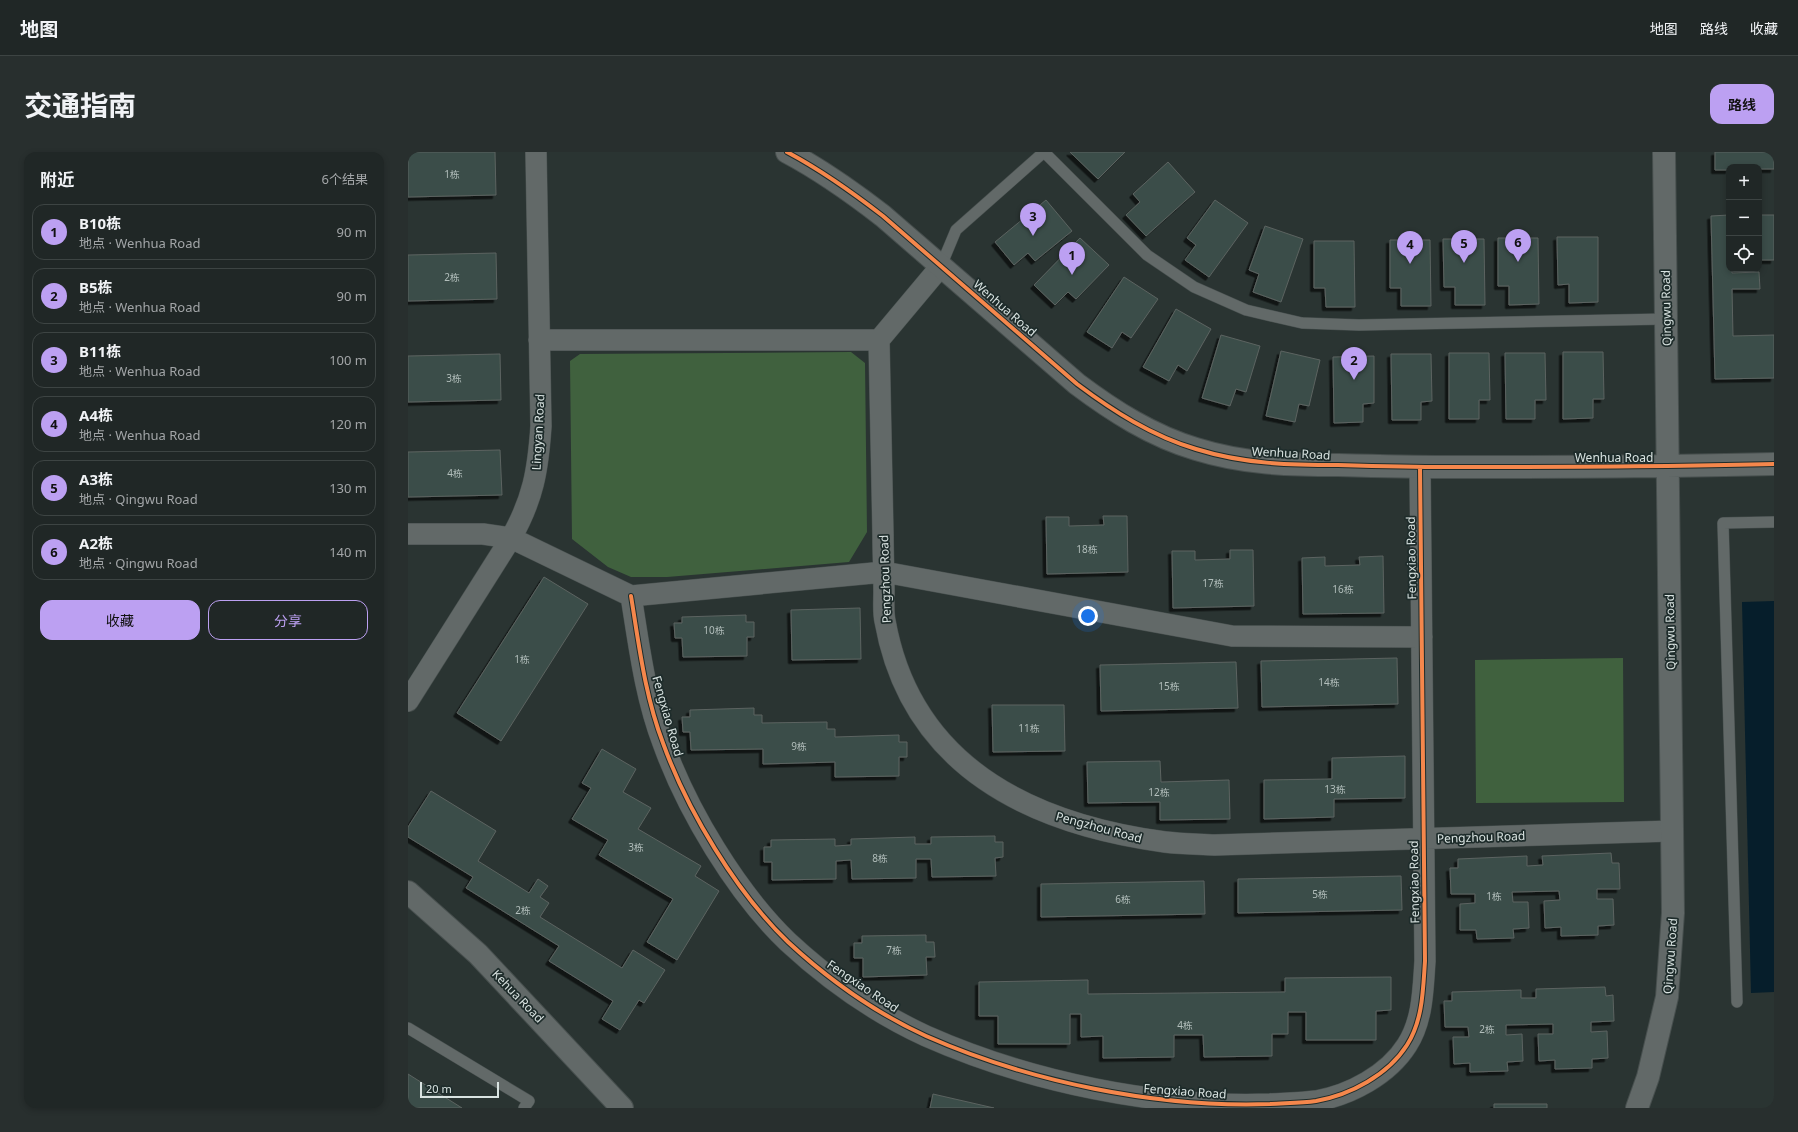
<!DOCTYPE html>
<html lang="zh">
<meta charset="utf-8">
<style>
body{margin:0;font-family:"Noto Sans","Noto Sans SC",sans-serif;background:#282f2e;color:#f1f3f6}
.controls{position:absolute;right:12px;top:12px;display:grid;overflow:hidden;border-radius:8px;box-shadow:0 2px 6px #0003}
.controls button{width:36px;height:36px;display:grid;place-items:center;padding:0;border:0;border-bottom:1px solid #3d4443;background:#202726;color:#f1f3f6;font:20px sans-serif}
.scale{position:absolute;left:12px;bottom:10px;width:79px;box-sizing:border-box;padding-left:4px;border:2px solid #d9e3e1;border-top:0;font-size:11px;line-height:14px;white-space:nowrap;color:#d9e3e1;-webkit-text-stroke:3px #1e2c2b;paint-order:stroke}
.you{position:absolute;left:680px;top:464px;width:14px;height:14px;margin:-10px;border:3px solid #fff;border-radius:50%;background:#1a73e8;box-shadow:0 0 0 6px #1a73e833}
.badge{display:grid;place-items:center;width:26px;height:26px;border-radius:50%;background:#bca0f2;color:#111;font-size:13px;font-weight:700}
.pin{position:absolute;translate:-50% -33px;filter:drop-shadow(0 1px 2px #0008)}
.pin::after{content:'';position:absolute;top:21px;width:14px;height:12px;background:inherit;clip-path:polygon(0 0,100% 0,50% 100%)}
.list{margin:0;padding:0;list-style:none}
h2{display:flex;justify-content:space-between;align-items:center;height:52px;margin:0;padding:0 16px;font-size:17px}
h2 small{font-size:13px;font-weight:400;color:#a2a5a7}
.list li{display:grid;grid-template-columns:26px 1fr auto;gap:12px;align-items:center;box-sizing:border-box;height:56px;margin:0 8px 8px;padding:0 8px;border:1px solid #3d4443;border-radius:12px}
.list b{display:block;font-size:15px;white-space:nowrap}
.list p{margin:0;font-size:13px;white-space:nowrap;color:#a2a5a7}
.list em{font-size:13px;font-style:normal;color:#a2a5a7}
.actions{display:flex;gap:8px;padding:12px 16px}
.actions a{flex:1;padding:9px 0;border:1px solid #bca0f2;border-radius:12px;text-align:center;font-size:14px;color:#bca0f2}
.actions .main{background:#bca0f2;color:#111}
.icon{flex:none;width:22px;height:22px;fill:none;stroke:currentColor;stroke-width:2;stroke-linecap:round;stroke-linejoin:round}
.map{position:relative;flex:none;width:1366px;height:956px;overflow:hidden;border-radius:12px}
header{display:flex;align-items:center;gap:24px;box-sizing:border-box;height:56px;padding:0 20px;background:#202726;border-bottom:1px solid #3d4443}
header strong{font-size:19px}
nav{display:flex;gap:22px;margin-inline-start:auto;font-size:14px}
.intro{display:flex;align-items:center;justify-content:space-between;box-sizing:border-box;height:96px;padding:0 24px}
h1{margin:0;font-size:28px}
.button{padding:10px 18px;border-radius:12px;background:#bca0f2;color:#111;font-size:14px;font-weight:700}
main{display:flex;gap:24px;padding:0 24px}
aside{flex:1;background:#202726;border-radius:12px;box-shadow:0 2px 6px #0003}
.map>svg:first-child{display:block}
.green{fill:#40613e}
.water{fill:#061e2b}
.building{fill:#3b4e48;stroke:#5c6361;filter:url(#shadow)}
.lines{fill:none;stroke-linecap:round;stroke-linejoin:round}
.lane-casing{stroke:#474f4e;stroke-width:12}
.street-casing{stroke:#474f4e;stroke-width:22}
.secondary-casing{stroke:#474f4e;stroke-width:24}
.lane{stroke:#626968;stroke-width:11}
.street{stroke:#626968;stroke-width:21}
.secondary{stroke:#626968;stroke-width:22}
.cycleway-casing{stroke:#1e2c2b;stroke-width:6}
.cycleway{stroke:#f5874c;stroke-width:4}
.labels{text-anchor:middle;dominant-baseline:central;stroke-width:3.5;stroke-linejoin:round;paint-order:stroke}
.number-label{font-size:10px;fill:#b2bebb}
.street-label{font-size:12px;fill:#d9e3e1;stroke:#1e2c2b}
</style>
<header>
<strong>地图</strong>
<nav><a>地图</a><a>路线</a><a>收藏</a></nav>
</header>
<div class="intro"><h1>交通指南</h1><a class="button">路线</a></div>
<main>
<aside>
<h2>附近<small>6个结果</small></h2>
<ul class="list">
<li><span class="badge">1</span><div><b>B10栋</b><p>地点 · Wenhua Road</p></div><em>90 m</em></li>
<li><span class="badge">2</span><div><b>B5栋</b><p>地点 · Wenhua Road</p></div><em>90 m</em></li>
<li><span class="badge">3</span><div><b>B11栋</b><p>地点 · Wenhua Road</p></div><em>100 m</em></li>
<li><span class="badge">4</span><div><b>A4栋</b><p>地点 · Wenhua Road</p></div><em>120 m</em></li>
<li><span class="badge">5</span><div><b>A3栋</b><p>地点 · Qingwu Road</p></div><em>130 m</em></li>
<li><span class="badge">6</span><div><b>A2栋</b><p>地点 · Qingwu Road</p></div><em>140 m</em></li>
</ul>
<div class="actions"><a class="main">收藏</a><a>分享</a></div>
</aside>
<div class="map">
<svg width="1366" height="956" viewBox="0 0 1366 956">
<defs>
<filter id="shadow"><feDropShadow dx="-3.5" dy="3.5" stdDeviation="0" flood-color="#0009"/></filter>
</defs>
<rect width="100%" height="100%" fill="#2a3432"/>
<path class="green" d="M443,200L457,211L459,380L441,410L259,425H223L200,415L164,387L162,209L172,202Z
M1215,506L1216,650L1068,651L1067,508Z"/>
<path class="water" d="M1366,449V840L1343,841L1334,450Z"/>
<path class="building" d="M0,0H87L88,43L0,45Z
M662,0H717L690,27Z
M1307,0H1366V17H1351V15H1321V18H1307Z
M760,10L787,40L738,84L718,63L732,50L725,42Z
M638,48L664,79L627,109L620,101L606,113L587,90Z
M807,48L840,71L801,125L777,108L788,93L779,86Z
M1321,63V117H1324V121L1351,120L1352,137H1324L1325,184L1366,183V226L1307,227L1303,64Z
M1351,63H1366V108H1351Z
M857,74L895,87L873,150L845,140L851,122L841,118Z
M1149,85H1190V150L1161,151V132L1150,133Z
M672,86L701,113L668,147L660,140L647,153L626,133Z
M1090,86H1130L1131,152L1101,153V134H1090Z
M1035,87H1076L1077,153H1047V135H1036Z
M982,88H1022L1023,154H993V136H982Z
M906,89H946L947,155H918L917,136H906Z
M88,101L89,147L0,149V103Z
M716,125L750,147L723,186L714,180L704,196L679,180Z
M768,157L803,177L779,219L770,213L761,229L735,215Z
M813,183L852,194L838,240L828,237L822,254L794,246Z
M873,199L912,208L901,254L891,252L887,270L858,264Z
M1155,200H1195L1196,247H1185V266L1155,267Z
M1041,201H1081L1082,248H1071V267H1041Z
M1097,201H1137L1138,248H1127V267H1098Z
M92,202L93,248L0,250V204Z
M983,202H1023L1024,249L1013,250V268H984Z
M966,204V251L955,252V270L926,271L925,205Z
M92,298L94,343L0,345V300Z
M695,364H719L720,420L639,422L638,365H661V374L696,373Z
M822,398H845L846,454L765,456L764,399H787V408L822,407Z
M975,404L976,461L895,462L894,406L917,405V414L952,413L951,405Z
M136,425L180,452L93,589L49,561Z
M452,456L453,507L384,508L383,458Z
M338,463V470H346V485H339V504L275,505L274,486H267L266,471H274V465Z
M989,506L990,552L854,555L853,509Z
M828,510L830,556L693,559L692,513Z
M584,553H656L657,599L585,600Z
M346,556V563H354V571L419,570V577H427V585L491,583V590H499V605H491V624L427,625V610L355,612V597L283,598L282,580H275L274,565H282V558Z
M194,597L228,617L215,640L243,656L230,677L293,714L287,724L311,739L269,808L239,790L265,747L191,703L200,688L164,667L183,636L174,631Z
M997,604V646L926,647V665L856,667V628L924,627V606Z
M752,609L753,630L821,628L822,667L752,668V650L680,651L679,610Z
M23,639L88,679L70,709L121,741L130,727L140,734L132,745L141,751L132,765L214,816L225,798L257,818L236,851L231,848L212,878L194,867L205,849L141,809L151,794L58,736L65,725L0,685V675Z
M587,684V690H595V705L587,706L588,724L524,725L523,707H508V726L444,727L443,708L428,709V727L364,728V710H356V695H363V688L427,687V694L443,693V687L507,685V692H523V685Z
M1203,701L1204,711H1211L1212,737H1189V747H1205L1206,773L1190,774V783L1153,784V775L1137,776L1136,749L1152,748L1151,739L1104,740L1105,750H1120L1121,776L1105,777L1106,786L1069,787L1068,778H1052V752L1067,751V742H1043L1042,716H1050V707L1119,704V714L1135,713L1134,704Z
M993,724L994,758L830,761V727Z
M796,729L797,762L633,765V732Z
M518,783V790H526L527,805H518L519,823L455,825V806H446V791H454V784Z
M983,825V858L968,859V888H898V860H880V882H864V904L796,905L795,883H766V905L695,906V884L673,885V862H662V892H590V864H571V830L680,828V842L877,840V826Z
M1197,835L1198,844L1205,843L1206,869L1183,870V880L1199,879L1200,906L1184,907V916L1147,917V908L1131,909L1130,882H1145V872L1098,873V883L1114,882L1115,909L1099,910L1100,919L1062,920V911L1046,912L1045,885H1061L1060,875H1037L1036,849H1044V840L1113,838V846H1128V837Z
M0,922L54,956H0Z
M525,942L586,956H522Z
M1086,952H1139V956H1086Z"/>
<g class="lines">
<defs>
<path id="lane" d="M636,0L739,103L786,135L838,158L894,171L951,173L1258,167
M533,114L548,78L636,0
M1329,850L1315,371L1366,370
M0,876L121,949L116,956"/>
<path id="street" d="M533,114L471,188C472,253 474,318 475,383C475,402 476,421 476,440C476,450 475,460 477,469C503,615 623,672 757,690C774,692 791,692 807,693L1264,679
M131,188H471
M0,382H75L103,386L223,444L476,420L824,484L1014,485
M223,444C231,493 237,544 255,591C279,658 328,740 380,790C421,828 468,861 518,884C622,930 748,956 862,952C877,951 893,951 908,949C942,943 980,923 999,893C1015,868 1015,837 1017,809L1012,315
M0,549L103,386C125,347 130,319 133,274L128,0"/>
<path id="secondary" d="M379,0C413,18 444,40 475,64L669,232C705,259 744,284 788,297C836,312 881,313 930,313C966,314 1002,315 1038,315C1148,315 1257,315 1366,312
M0,740L70,802L214,956
M1229,956L1240,925L1259,845L1265,761L1256,0"/>
</defs>
<use href="#lane" class="lane-casing"/>
<use href="#street" class="street-casing"/>
<use href="#secondary" class="secondary-casing"/>
<use href="#lane" class="lane"/>
<use href="#street" class="street"/>
<use href="#secondary" class="secondary"/>
<defs>
<path id="cycleway" d="M379,0C413,18 444,40 475,64L669,232C705,259 744,284 788,297C836,312 881,313 930,313C966,314 1002,315 1038,315C1148,315 1257,315 1366,312
M223,444C231,493 237,544 255,591C279,658 328,740 380,790C421,828 468,861 518,884C622,930 748,956 862,952C877,951 893,951 908,949C942,943 980,923 999,893C1015,868 1015,837 1017,809L1012,315"/>
</defs>
<use href="#cycleway" class="cycleway-casing"/>
<use href="#cycleway" class="cycleway"/>
</g>
<g class="labels">
<g class="number-label">
<text x="44" y="22">1栋</text>
<text x="44" y="125">2栋</text>
<text x="46" y="226">3栋</text>
<text x="47" y="321">4栋</text>
<text x="679" y="397">18栋</text>
<text x="805" y="431">17栋</text>
<text x="935" y="437">16栋</text>
<text x="306" y="478">10栋</text>
<text x="114" y="507">1栋</text>
<text x="921" y="530">14栋</text>
<text x="761" y="534">15栋</text>
<text x="621" y="576">11栋</text>
<text x="391" y="594">9栋</text>
<text x="927" y="637">13栋</text>
<text x="751" y="640">12栋</text>
<text x="228" y="695">3栋</text>
<text x="472" y="706">8栋</text>
<text x="912" y="742">5栋</text>
<text x="1086" y="744">1栋</text>
<text x="715" y="747">6栋</text>
<text x="115" y="758">2栋</text>
<text x="486" y="798">7栋</text>
<text x="777" y="873">4栋</text>
<text x="1079" y="877">2栋</text>
</g>
<g class="street-label">
<text transform="translate(597 156) rotate(41)">Wenhua Road</text>
<text transform="translate(1258 156) rotate(-91)">Qingwu Road</text>
<text transform="translate(130 280) rotate(-87)">Lingyan Road</text>
<text transform="translate(883 301) rotate(3)">Wenhua Road</text>
<text x="1206" y="305">Wenhua Road</text>
<text transform="translate(1003 406) rotate(-91)">Fengxiao Road</text>
<text transform="translate(477 427) rotate(-92)">Pengzhou Road</text>
<text transform="translate(1262 480) rotate(-91)">Qingwu Road</text>
<text transform="translate(260 564) rotate(74)">Fengxiao Road</text>
<text transform="translate(691 675) rotate(15)">Pengzhou Road</text>
<text transform="translate(1073 685) rotate(-2)">Pengzhou Road</text>
<text transform="translate(1006 730) rotate(-91)">Fengxiao Road</text>
<text transform="translate(1262 804) rotate(-86)">Qingwu Road</text>
<text transform="translate(455 834) rotate(34)">Fengxiao Road</text>
<text transform="translate(110 844) rotate(46)">Kehua Road</text>
<text transform="translate(777 939) rotate(4)">Fengxiao Road</text>
</g>
</g>
</svg>
<div class="controls">
<button>+</button>
<button>−</button>
<button><svg class="icon" aria-label="locate" viewBox="0 0 24 24"><circle cx="12" cy="12" r="6"/><path d="M12 2v4M12 18v4M2 12h4M18 12h4"/></svg></button>
</div>
<div class="scale">20 m</div>
<div class="you"></div>
<div class="pin badge" style="left:664px;top:123px">1</div>
<div class="pin badge" style="left:946px;top:228px">2</div>
<div class="pin badge" style="left:625px;top:84px">3</div>
<div class="pin badge" style="left:1002px;top:112px">4</div>
<div class="pin badge" style="left:1056px;top:111px">5</div>
<div class="pin badge" style="left:1110px;top:110px">6</div>
</div>
</main>
